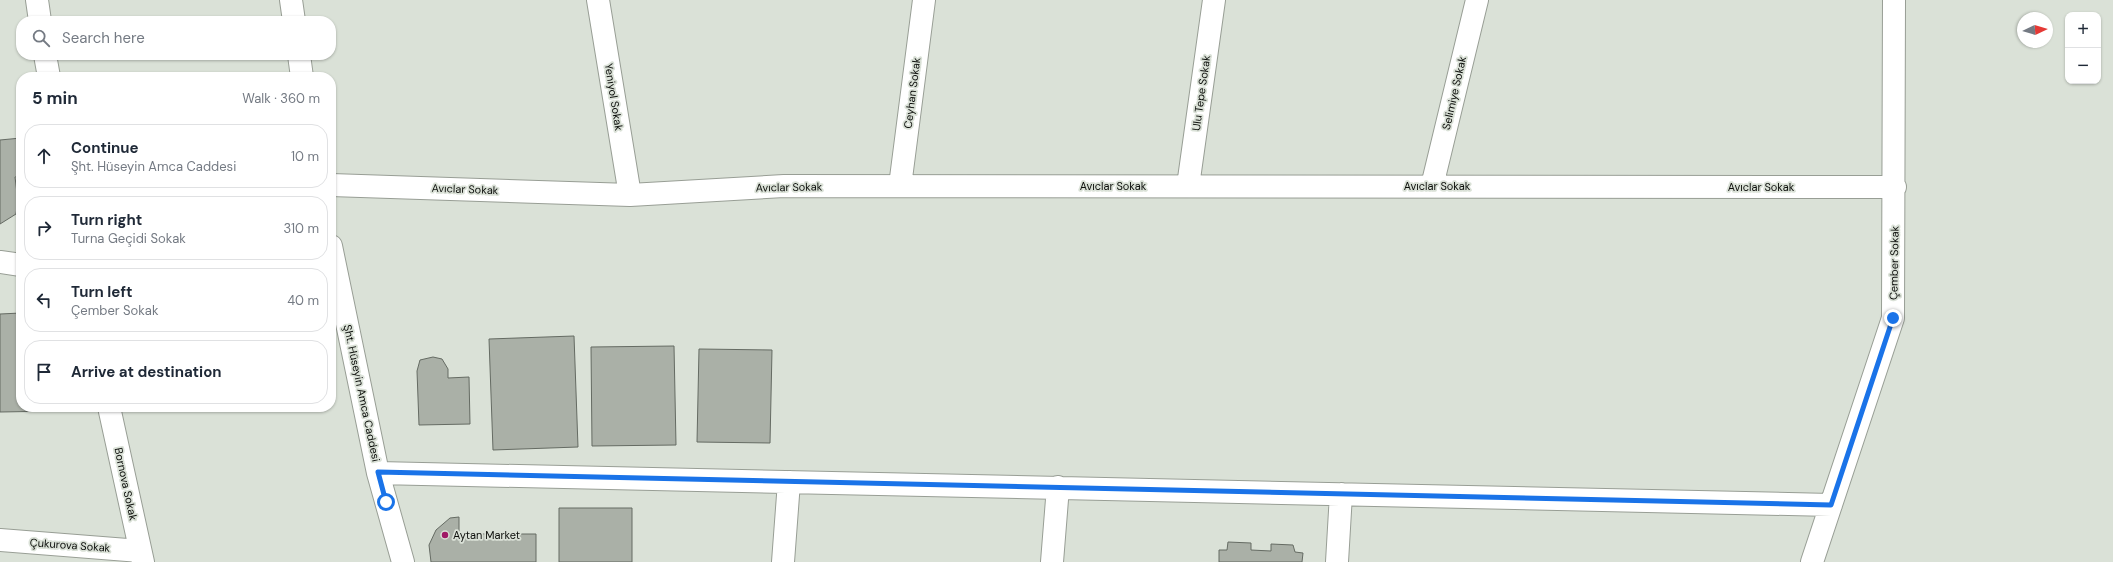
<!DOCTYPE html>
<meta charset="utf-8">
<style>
body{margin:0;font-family:"DM Sans",sans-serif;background:#f2f2f3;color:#1f2937}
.controls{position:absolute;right:12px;top:12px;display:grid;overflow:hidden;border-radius:8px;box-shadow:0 1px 3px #0004}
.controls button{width:36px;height:36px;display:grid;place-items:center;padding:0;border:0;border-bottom:1px solid #e0e1e3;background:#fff;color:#1f2937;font:20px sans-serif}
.compass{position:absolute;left:2017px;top:12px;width:36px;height:36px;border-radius:50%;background:#fff;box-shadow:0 1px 3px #0004;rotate:86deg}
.stop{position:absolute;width:12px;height:12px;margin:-9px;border:3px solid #1a73e8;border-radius:50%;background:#fff}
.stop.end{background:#1a73e8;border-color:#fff;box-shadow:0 1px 4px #0008}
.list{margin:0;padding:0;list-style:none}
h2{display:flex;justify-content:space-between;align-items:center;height:52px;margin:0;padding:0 16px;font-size:17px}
h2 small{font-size:13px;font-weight:400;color:#747a83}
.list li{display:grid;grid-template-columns:26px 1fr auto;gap:12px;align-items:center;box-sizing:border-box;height:64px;margin:0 8px 8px;padding:0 8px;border:1px solid #e0e1e3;border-radius:16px}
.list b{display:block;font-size:15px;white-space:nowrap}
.list p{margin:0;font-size:13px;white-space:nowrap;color:#747a83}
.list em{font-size:13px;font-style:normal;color:#747a83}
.icon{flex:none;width:22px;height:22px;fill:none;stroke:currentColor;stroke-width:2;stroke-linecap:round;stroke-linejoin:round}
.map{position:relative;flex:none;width:2113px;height:562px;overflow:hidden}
.search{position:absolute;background:#fff;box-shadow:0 1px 3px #0004;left:16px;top:16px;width:320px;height:44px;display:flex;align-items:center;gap:10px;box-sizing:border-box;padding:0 14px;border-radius:16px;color:#747a83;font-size:15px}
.panel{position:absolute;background:#fff;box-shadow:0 1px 3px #0004;left:16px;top:72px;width:320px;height:340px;border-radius:16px}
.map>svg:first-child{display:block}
.building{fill:#aab0a7;stroke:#656b63}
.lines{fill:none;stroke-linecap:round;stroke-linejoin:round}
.minor-casing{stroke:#989e95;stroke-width:24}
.minor{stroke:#fff;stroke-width:22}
.route{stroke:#1a73e8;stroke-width:5}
.poi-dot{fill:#a01966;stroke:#dae1d7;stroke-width:1.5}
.labels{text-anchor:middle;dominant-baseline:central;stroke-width:3.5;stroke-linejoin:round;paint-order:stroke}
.street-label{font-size:11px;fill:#0c0e0b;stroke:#dae1d7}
.poi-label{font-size:11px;fill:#0c0e0b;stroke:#dae1d7;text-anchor:start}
</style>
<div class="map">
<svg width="2113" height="562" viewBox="0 0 2113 562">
<rect width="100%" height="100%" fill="#dae1d7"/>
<path class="building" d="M21,138V176L15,177L18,201L16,214L0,224V140Z
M21,313V407H58V411L0,412V314Z
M574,336L578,447L493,450L489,339Z
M674,346L676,445L592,446L591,347Z
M699,349L772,350L770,443L697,442Z
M433,357L442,359L448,369V378L469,377L470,424L419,425L417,371L420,360Z
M236,407H257L236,410Z
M559,508H632V562H559Z
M459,517V534H536V562H431L429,545L436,530L450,518Z
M1228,542L1251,543V550L1271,551V544L1293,545L1295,552L1303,553L1302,562H1219V550H1227Z"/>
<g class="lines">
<defs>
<path id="minor" d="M37,0L40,21
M291,0L294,21
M598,0L630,195
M45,55L49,77
M299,55L302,77
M331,185L630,195L784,186L1895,187
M900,186L924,0
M1188,186L1214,0
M1432,186L1477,0
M331,246L378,473L403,562
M0,262L21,265
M109,407L143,562
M378,473L1831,505
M0,540L140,551
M783,562L789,482
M1052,562L1058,487
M1337,562L1341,494
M1812,562L1893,318L1894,0"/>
</defs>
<use href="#minor" class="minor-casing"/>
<use href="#minor" class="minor"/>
</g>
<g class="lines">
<path class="route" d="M386,502L378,472L1831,505L1893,318"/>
</g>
<circle class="poi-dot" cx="445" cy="535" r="4"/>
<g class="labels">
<g class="street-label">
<text transform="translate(912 93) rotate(-83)">Ceyhan Sokak</text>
<text transform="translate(1201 93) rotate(-82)">Ulu Tepe Sokak</text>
<text transform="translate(1454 93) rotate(-77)">Selimiye Sokak</text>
<text transform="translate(614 97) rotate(81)">Yeniyol Sokak</text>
<text x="1113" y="186">Avıclar Sokak</text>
<text x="1437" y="186">Avıclar Sokak</text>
<text transform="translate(789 187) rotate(-1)">Avıclar Sokak</text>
<text x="1761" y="187">Avıclar Sokak</text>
<text transform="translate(465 189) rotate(2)">Avıclar Sokak</text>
<text transform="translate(1894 263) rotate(-89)">Çember Sokak</text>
<text transform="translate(362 393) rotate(78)">Şht. Hüseyin Amca Caddesi</text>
<text transform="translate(126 484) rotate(78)">Bornova Sokak</text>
<text transform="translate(70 545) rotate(4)">Çukurova Sokak</text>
</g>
<g class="poi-label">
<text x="453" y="535">Aytan Market</text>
</g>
</g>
</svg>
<div class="controls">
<button>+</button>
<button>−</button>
</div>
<svg class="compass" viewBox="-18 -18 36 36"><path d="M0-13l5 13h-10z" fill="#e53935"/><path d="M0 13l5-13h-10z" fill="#747a83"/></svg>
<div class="stop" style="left:386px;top:502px"></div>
<div class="stop end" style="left:1893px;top:318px"></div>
<div class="search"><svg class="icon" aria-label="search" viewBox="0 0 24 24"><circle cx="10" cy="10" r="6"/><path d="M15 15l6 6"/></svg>Search here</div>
<section class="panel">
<h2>5 min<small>Walk · 360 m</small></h2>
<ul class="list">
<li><svg class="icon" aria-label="ahead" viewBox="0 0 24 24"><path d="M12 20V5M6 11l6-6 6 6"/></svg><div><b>Continue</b><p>Şht. Hüseyin Amca Caddesi</p></div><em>10 m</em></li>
<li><svg class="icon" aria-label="right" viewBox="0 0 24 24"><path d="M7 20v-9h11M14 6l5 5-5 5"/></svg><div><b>Turn right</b><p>Turna Geçidi Sokak</p></div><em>310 m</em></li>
<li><svg class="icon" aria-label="left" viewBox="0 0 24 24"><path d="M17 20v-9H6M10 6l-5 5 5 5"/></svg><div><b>Turn left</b><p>Çember Sokak</p></div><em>40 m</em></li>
<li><svg class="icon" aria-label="arrive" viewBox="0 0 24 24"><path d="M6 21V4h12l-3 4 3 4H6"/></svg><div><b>Arrive at destination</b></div></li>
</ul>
</section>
</div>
